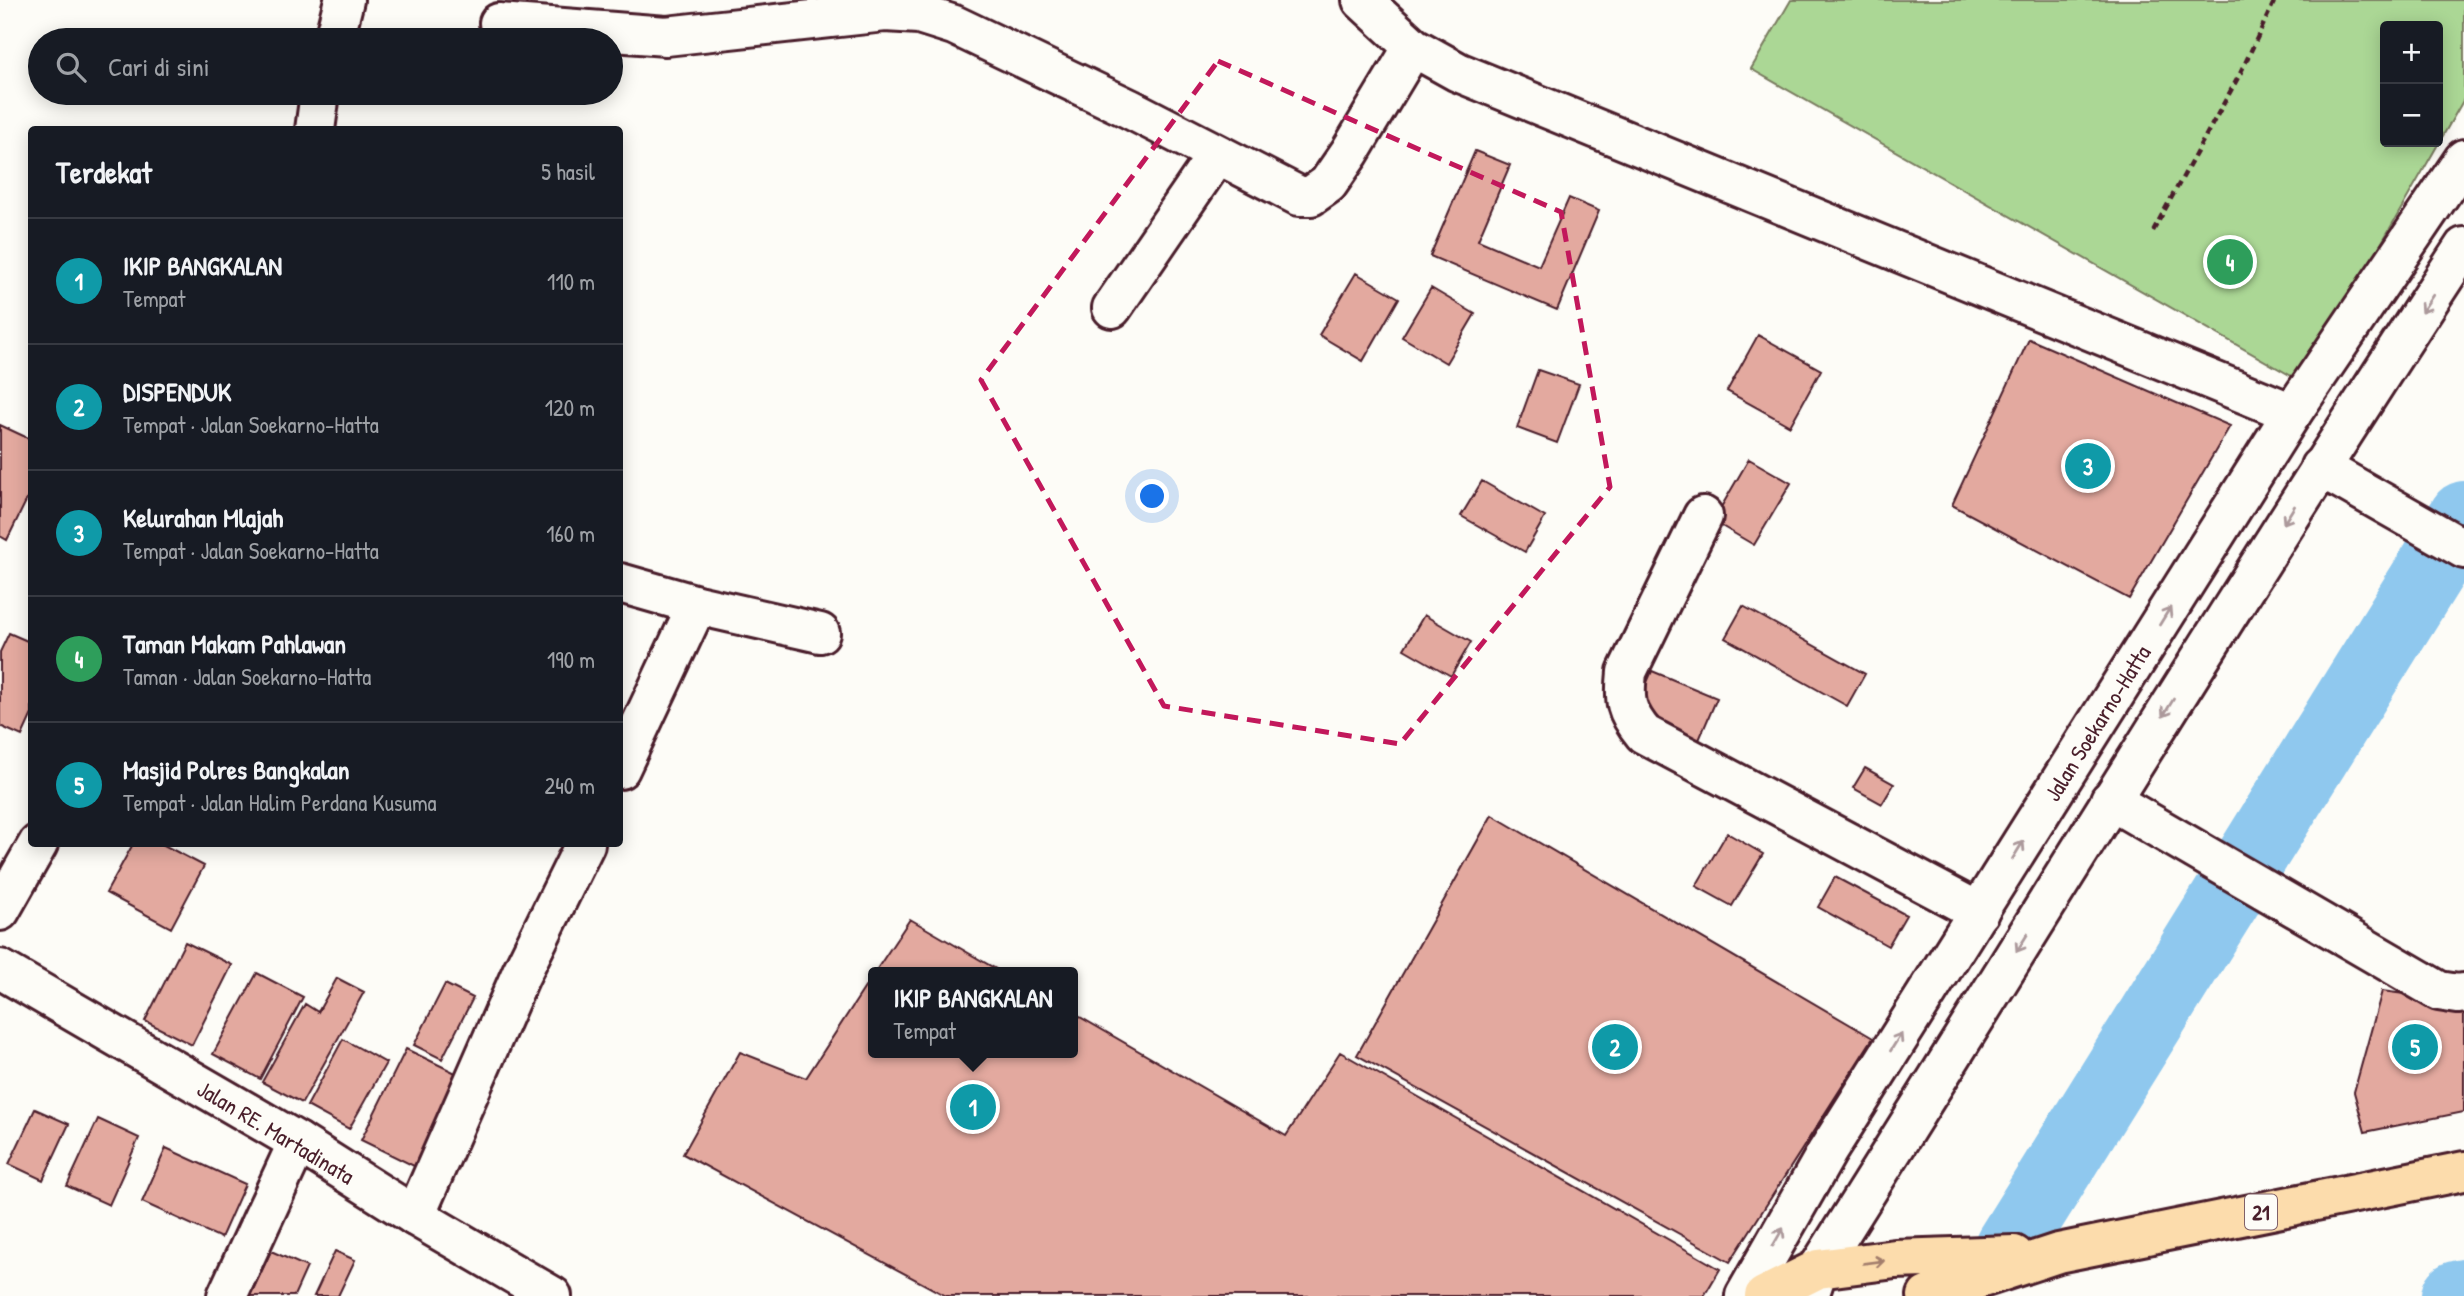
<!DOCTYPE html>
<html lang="id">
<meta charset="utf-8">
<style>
body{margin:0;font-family:"Patrick Hand",sans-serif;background:#20242c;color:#f1f3f6}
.controls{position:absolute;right:21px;top:21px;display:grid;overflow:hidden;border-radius:7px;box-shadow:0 4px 18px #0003}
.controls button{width:63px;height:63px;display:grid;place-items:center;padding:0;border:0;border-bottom:2px solid #363941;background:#171b24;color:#f1f3f6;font:35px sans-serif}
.you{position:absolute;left:1153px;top:497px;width:24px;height:24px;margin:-18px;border:5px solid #fff;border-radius:50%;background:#1a73e8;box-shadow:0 0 0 10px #1a73e833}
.badge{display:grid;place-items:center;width:46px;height:46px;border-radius:50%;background:#7c3aed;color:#fff;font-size:23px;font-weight:700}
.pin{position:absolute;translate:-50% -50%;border:4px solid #fff;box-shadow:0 2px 7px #0006}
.popup{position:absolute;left:868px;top:967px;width:210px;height:91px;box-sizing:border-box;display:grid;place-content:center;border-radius:7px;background:#171b24;filter:drop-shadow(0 2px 5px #0005);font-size:23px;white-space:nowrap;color:#9ea1a6}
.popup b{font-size:26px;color:#f1f3f6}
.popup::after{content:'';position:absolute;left:50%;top:100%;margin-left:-14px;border:14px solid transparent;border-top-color:#171b24}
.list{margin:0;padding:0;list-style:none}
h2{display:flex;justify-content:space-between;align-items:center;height:91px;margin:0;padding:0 28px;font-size:30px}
h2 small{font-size:23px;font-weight:400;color:#9ea1a6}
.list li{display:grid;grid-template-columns:46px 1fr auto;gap:21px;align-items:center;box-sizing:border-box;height:126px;padding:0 28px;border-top:2px solid #363941}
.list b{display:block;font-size:26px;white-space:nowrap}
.list p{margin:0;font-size:23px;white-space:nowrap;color:#9ea1a6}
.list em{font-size:23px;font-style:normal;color:#9ea1a6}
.icon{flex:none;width:38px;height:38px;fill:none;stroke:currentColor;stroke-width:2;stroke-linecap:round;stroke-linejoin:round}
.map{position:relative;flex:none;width:2464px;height:1296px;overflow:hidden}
.search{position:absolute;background:#171b24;box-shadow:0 4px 18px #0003;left:28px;top:28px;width:595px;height:77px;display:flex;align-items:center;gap:18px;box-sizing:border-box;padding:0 24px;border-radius:38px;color:#9ea1a6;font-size:26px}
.panel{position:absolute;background:#171b24;box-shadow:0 4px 18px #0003;left:28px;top:126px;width:595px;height:721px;border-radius:7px}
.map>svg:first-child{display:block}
.green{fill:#abd795;stroke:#7a7b60;stroke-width:2;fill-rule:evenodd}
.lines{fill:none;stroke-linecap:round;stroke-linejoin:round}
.river{stroke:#8fc8ee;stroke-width:70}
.building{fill:#e3a99f;stroke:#4a1f2b;stroke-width:2}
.street-casing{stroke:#4a1f2b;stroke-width:44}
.secondary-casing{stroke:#4a1f2b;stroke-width:44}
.highway-casing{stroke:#4a1f2b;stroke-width:44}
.path{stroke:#4a1f2b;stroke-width:4.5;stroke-dasharray:7 5;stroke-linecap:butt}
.street{stroke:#fdfcf7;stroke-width:38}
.secondary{stroke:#fdfcf7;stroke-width:38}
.highway{stroke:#fcdcac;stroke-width:38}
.oneway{stroke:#ac999b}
.oneway2{stroke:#a37e6c}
.marked{fill:none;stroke:#c2185b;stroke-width:5;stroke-dasharray:14 9;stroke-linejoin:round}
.labels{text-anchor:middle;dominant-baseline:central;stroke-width:6;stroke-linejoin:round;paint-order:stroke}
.shield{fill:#fdfcf7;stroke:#806168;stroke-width:2}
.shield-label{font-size:21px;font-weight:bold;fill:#4a1f2b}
.street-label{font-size:23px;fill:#4a1f2b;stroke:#fdfcf7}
</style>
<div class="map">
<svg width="2464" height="1296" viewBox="0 0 2464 1296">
<rect width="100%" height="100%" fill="#fdfcf7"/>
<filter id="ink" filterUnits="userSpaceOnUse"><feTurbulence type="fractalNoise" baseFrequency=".0143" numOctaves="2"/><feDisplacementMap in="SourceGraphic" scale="14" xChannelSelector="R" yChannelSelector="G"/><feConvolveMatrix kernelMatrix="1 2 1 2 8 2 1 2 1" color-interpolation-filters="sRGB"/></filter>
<g filter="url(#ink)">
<path class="green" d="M1791,0H2464V99L2302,382L1751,69ZM2385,26H2438V142H2385Z"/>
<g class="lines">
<path class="river" d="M2009,1247L2464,516
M2456,1296L2464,1294"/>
</g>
<path class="building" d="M1475,151L1510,165L1478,240L1539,266L1569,198L1599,211L1557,310L1430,256Z
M1356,273L1399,298L1363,361L1319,335Z
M1431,288L1475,314L1446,363L1402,337Z
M1758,335L1821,370L1790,426L1727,391Z
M2029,339L2230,426L2129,599L1952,505Z
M1538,370L1579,384L1557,443L1517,428Z
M0,425L32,440V489L7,540L0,536Z
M1749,459L1791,483L1754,545L1713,521Z
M1482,481L1545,517L1525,552L1461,516Z
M1743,606L1865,674L1847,706L1725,638Z
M1424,615L1471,642L1451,676L1404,649Z
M9,633L32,643V714L22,736L0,726V652Z
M1652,671L1717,698L1699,740L1634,712Z
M1865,768L1894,784L1882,804L1853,788Z
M1492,815L1873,1038L1730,1262L1357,1055Z
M1727,833L1763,854L1732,906L1696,886Z
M133,844H162L204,866L171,928L106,893Z
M1835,877L1906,915L1888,946L1818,907Z
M910,919L1001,972H875Z
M185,942L232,965L192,1045L145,1021Z
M257,973L303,997L260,1079L213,1054Z
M873,975V1053H1073V1013L1286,1136L1340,1052L1720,1269L1704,1296H946L683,1154L740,1052L806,1078Z
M337,978L364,992L302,1103L262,1082L305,1004L318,1012Z
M445,984L473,998L442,1059L414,1045Z
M2382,991L2464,1002V1112L2365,1132L2354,1092Z
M343,1039L386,1063L349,1129L307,1106Z
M406,1049L466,1078L420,1169L361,1140Z
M35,1109L69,1124L43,1180L9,1164Z
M98,1119L139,1138L109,1205L67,1186Z
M166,1148L245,1184L221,1238L142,1202Z
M271,1251L307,1267L294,1296H250Z
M335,1251L355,1260L338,1296H314Z"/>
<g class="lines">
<defs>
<path id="street" d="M1362,0L1413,47L1458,72L2292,413
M499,23L666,36L885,12L919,14L954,25L1130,109L1299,196H1311L1328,184L1350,152L1413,47
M334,40L344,0
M315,130L320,93
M1112,308L1217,155
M2320,467L2464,549
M1703,516L1627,672C1624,701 1625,711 1644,734L1979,912
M620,583L697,605L820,633
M620,769L697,605
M2110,800L2439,991L2458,994L2464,993
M0,911L38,844
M415,1216L521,974L585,844
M227,1296L298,1142"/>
<path id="secondary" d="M0,969L298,1142L415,1216L552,1296
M1745,1296L1827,1152L2292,413L2464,159
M1809,1296L1818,1269C2033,928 2243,584 2464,247"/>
<path id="highway" d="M1764,1296L1818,1269L1895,1259L2014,1255
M1927,1296L2058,1253L2464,1171"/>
</defs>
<use href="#street" class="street-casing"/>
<use href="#secondary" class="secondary-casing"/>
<use href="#highway" class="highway-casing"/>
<path class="path" d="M2153,231L2240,74L2275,0"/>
<use href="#street" class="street"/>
<use href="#secondary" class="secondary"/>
<use href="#highway" class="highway"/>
</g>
<defs><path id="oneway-shaft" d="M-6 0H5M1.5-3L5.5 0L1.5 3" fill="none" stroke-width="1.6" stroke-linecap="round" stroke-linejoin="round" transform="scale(1.75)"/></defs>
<g class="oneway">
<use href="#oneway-shaft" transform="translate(2427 304) rotate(123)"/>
<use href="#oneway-shaft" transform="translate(2289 515) rotate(122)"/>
<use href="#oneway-shaft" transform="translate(2165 616) rotate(-58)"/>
<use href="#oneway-shaft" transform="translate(2168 708) rotate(122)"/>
<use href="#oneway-shaft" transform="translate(2018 850) rotate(-58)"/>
<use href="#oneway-shaft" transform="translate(2022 943) rotate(122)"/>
<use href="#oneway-shaft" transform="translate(1896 1042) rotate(-58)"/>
<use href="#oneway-shaft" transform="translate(1778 1237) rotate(-60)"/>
</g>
<use class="oneway2" href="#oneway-shaft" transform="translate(1874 1262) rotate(-8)"/>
</g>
<path class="marked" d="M1218,61L1561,212L1610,487L1400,744L1164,706L981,380Z"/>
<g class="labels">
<rect class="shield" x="2245" y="1194.5" width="32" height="35" rx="5"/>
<g class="shield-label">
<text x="2261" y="1212">21</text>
</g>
<g class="street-label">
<text transform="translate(2097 723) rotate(-58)">Jalan Soekarno-Hatta</text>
<text transform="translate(276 1132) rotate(31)">Jalan RE. Martadinata</text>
</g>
</g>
</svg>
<div class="controls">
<button>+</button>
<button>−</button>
</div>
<div class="you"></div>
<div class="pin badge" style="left:973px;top:1107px;background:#0f9aa8">1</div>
<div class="popup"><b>IKIP BANGKALAN</b>Tempat</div>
<div class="pin badge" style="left:1615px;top:1047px;background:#0f9aa8">2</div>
<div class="pin badge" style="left:2088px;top:466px;background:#0f9aa8">3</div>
<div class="pin badge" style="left:2230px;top:262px;background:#2e9e5b">4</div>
<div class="pin badge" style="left:2415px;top:1047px;background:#0f9aa8">5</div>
<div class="search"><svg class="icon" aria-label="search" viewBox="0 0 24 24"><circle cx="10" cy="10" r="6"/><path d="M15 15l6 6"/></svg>Cari di sini</div>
<section class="panel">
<h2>Terdekat<small>5 hasil</small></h2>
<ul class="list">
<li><span class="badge" style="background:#0f9aa8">1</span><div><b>IKIP BANGKALAN</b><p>Tempat</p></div><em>110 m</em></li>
<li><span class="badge" style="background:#0f9aa8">2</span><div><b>DISPENDUK</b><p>Tempat · Jalan Soekarno-Hatta</p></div><em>120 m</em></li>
<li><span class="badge" style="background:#0f9aa8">3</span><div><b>Kelurahan Mlajah</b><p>Tempat · Jalan Soekarno-Hatta</p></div><em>160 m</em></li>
<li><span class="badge" style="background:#2e9e5b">4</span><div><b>Taman Makam Pahlawan</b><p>Taman · Jalan Soekarno-Hatta</p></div><em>190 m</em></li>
<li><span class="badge" style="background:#0f9aa8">5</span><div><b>Masjid Polres Bangkalan</b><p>Tempat · Jalan Halim Perdana Kusuma</p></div><em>240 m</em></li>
</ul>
</section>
</div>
